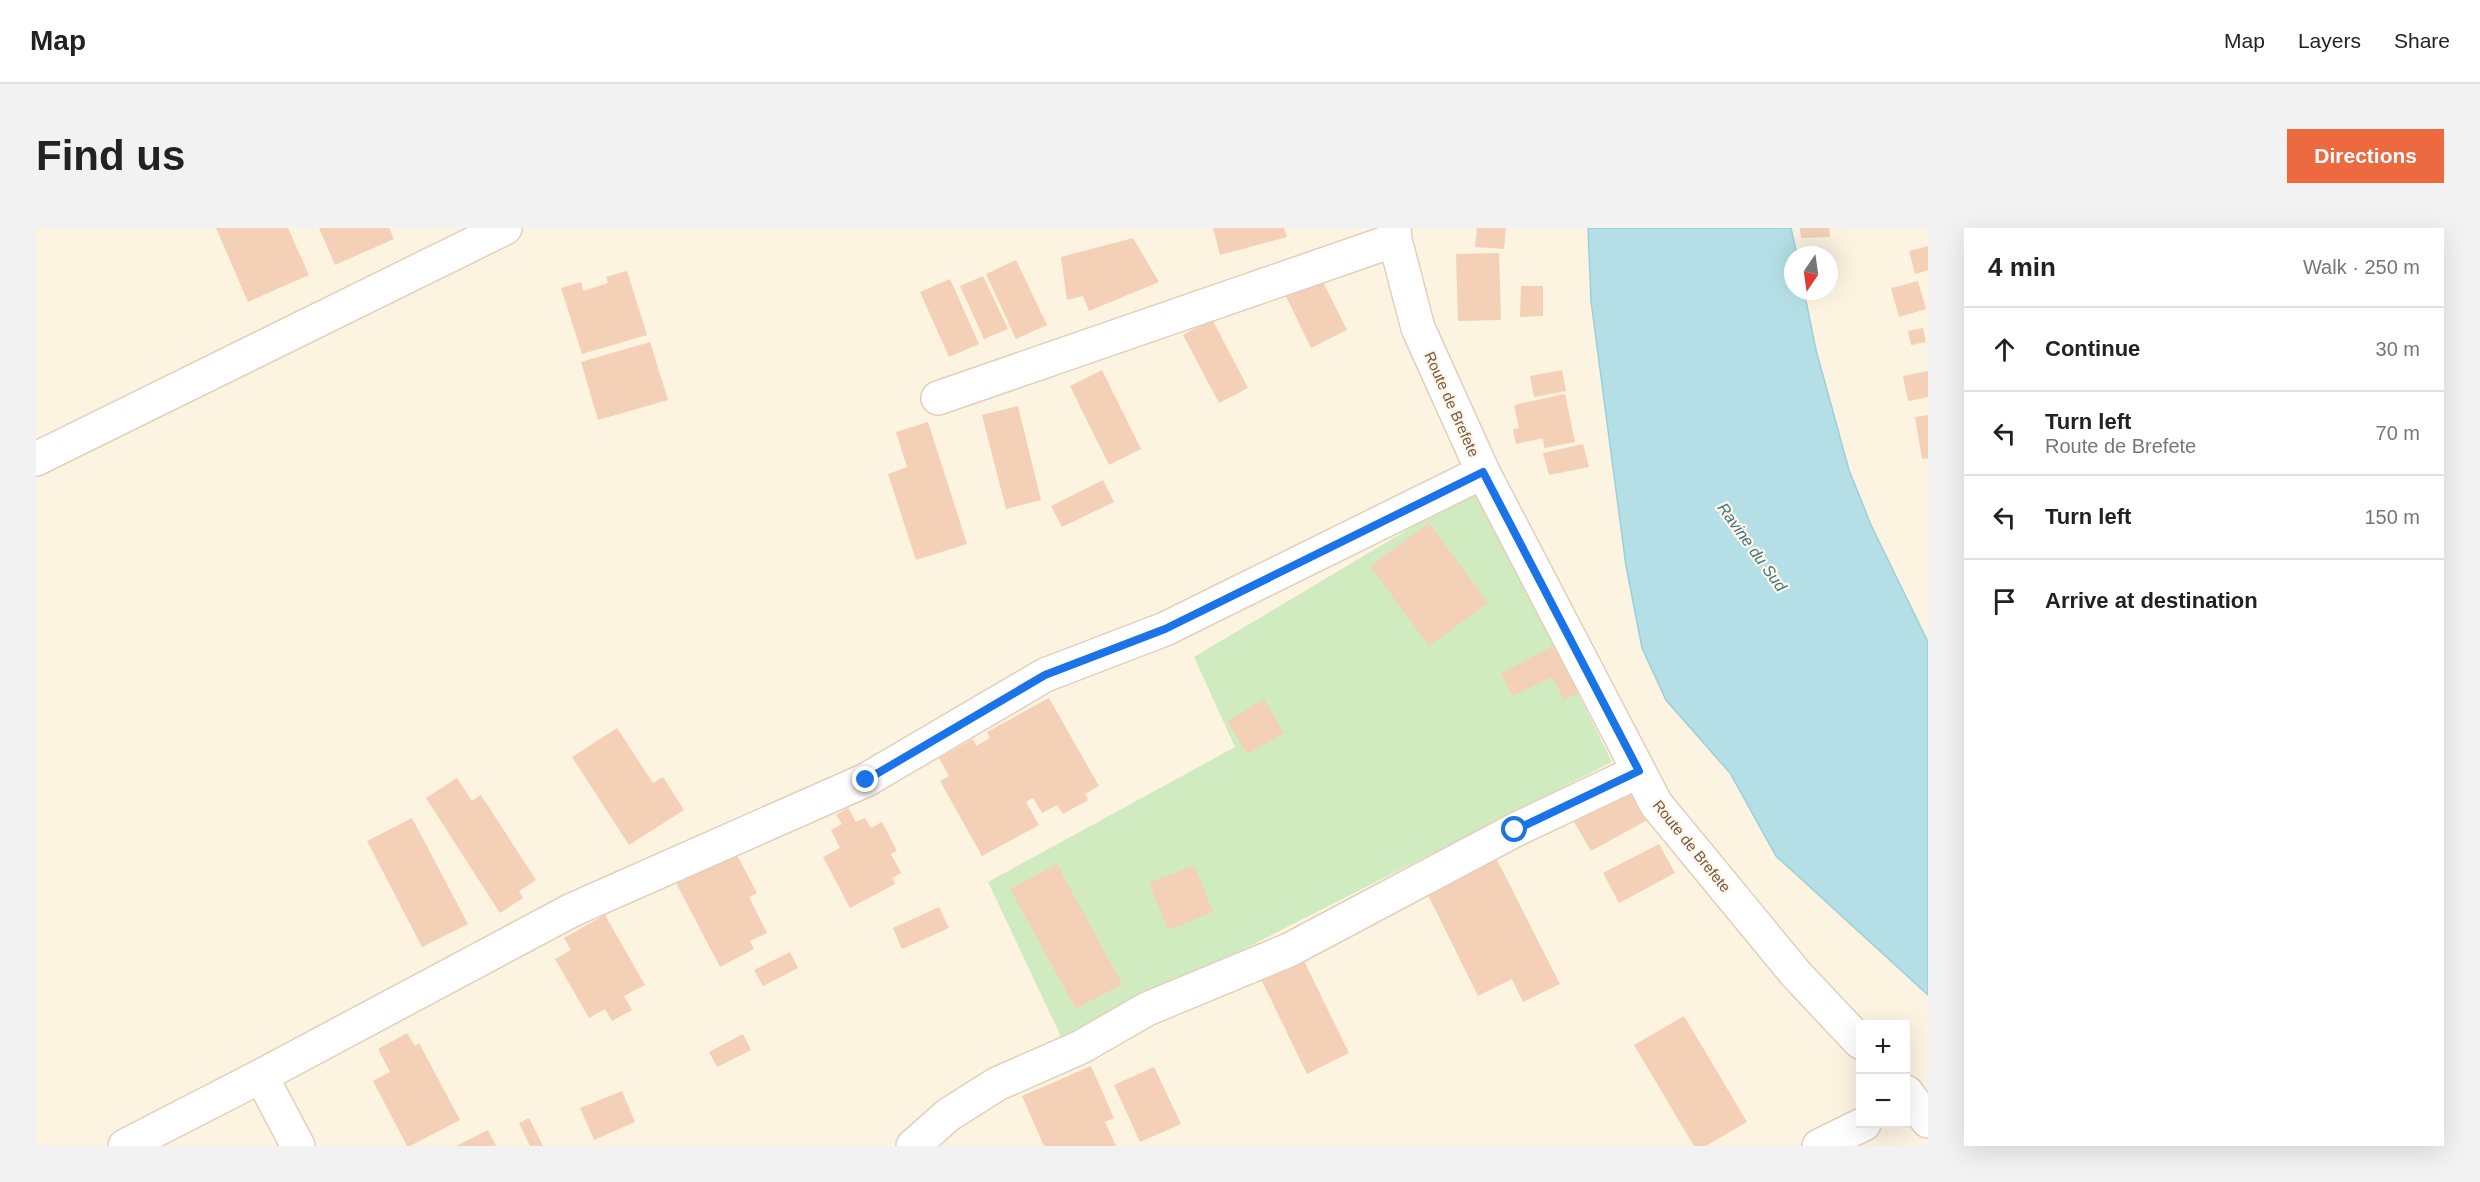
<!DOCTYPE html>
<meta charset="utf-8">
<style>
body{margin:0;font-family:Arial,sans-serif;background:#f2f2f2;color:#222}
.controls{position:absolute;right:18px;bottom:18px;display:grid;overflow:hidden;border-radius:0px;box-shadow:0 6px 24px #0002}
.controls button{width:54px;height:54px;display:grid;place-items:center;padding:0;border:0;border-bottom:2px solid #e0e0e0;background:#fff;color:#222;font:30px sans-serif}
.compass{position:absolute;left:1748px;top:18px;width:54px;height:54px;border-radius:50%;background:#fff;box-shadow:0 6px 24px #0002;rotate:193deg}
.stop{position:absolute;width:18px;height:18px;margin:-14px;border:4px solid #1a73e8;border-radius:50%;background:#fff}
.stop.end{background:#1a73e8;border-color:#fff;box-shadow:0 2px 6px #0008}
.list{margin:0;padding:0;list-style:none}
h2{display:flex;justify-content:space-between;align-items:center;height:78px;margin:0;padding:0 24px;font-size:26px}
h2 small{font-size:20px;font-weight:400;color:#767676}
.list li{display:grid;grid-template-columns:39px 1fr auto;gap:18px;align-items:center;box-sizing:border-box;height:84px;padding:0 24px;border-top:2px solid #e0e0e0}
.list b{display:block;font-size:22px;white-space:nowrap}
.list p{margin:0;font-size:20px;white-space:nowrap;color:#767676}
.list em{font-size:20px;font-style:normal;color:#767676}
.icon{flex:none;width:33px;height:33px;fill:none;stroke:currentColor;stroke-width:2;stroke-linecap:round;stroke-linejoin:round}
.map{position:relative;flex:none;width:1892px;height:918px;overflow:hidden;border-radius:0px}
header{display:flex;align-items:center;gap:36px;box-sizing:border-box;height:84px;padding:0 30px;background:#fff;border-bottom:2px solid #e0e0e0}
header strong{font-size:28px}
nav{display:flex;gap:33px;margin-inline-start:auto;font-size:21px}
.intro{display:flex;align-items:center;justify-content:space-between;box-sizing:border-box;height:144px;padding:0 36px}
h1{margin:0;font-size:42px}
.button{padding:15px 27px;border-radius:0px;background:#ed6940;color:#fff;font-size:21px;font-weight:700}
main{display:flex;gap:36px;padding:0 36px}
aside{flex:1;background:#fff;border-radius:0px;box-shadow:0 6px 24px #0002}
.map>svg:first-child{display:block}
.green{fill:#d0ebbf}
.water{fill:#b5dfe7;stroke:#9bcfd9;stroke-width:1.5}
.building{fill:#f4d0b7}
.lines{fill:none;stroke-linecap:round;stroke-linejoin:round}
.street-casing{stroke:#e2cfbd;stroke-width:36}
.street{stroke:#fff;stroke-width:33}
.route{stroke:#1a73e8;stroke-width:8}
.labels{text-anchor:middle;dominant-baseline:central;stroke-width:4.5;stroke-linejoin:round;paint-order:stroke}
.street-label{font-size:15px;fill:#755847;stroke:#fff6e8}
.water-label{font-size:16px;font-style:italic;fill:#3d7783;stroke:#fff6e8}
</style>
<header>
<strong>Map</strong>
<nav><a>Map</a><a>Layers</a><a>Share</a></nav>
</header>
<div class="intro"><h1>Find us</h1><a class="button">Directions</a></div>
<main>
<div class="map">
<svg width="1892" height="918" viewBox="0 0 1892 918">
<rect width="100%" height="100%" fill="#fdf3e1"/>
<path class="green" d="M1440,261L1576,534L1027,813L952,654L1199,519L1158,429Z"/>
<path class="water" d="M1552,0H1755L1761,27H1757V63H1768L1780,122L1813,242L1835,297L1892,414V767L1740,628L1694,545L1630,472L1606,420L1590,338L1555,73Z"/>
<path class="building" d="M180,0H252L273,47L212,74Z
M283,0H353L358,11L299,37Z
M1177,0H1248L1251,9L1184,27Z
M1441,0H1470L1468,21L1439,19Z
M1764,0H1793L1794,9L1765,10Z
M1097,10L1123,54L1053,83L1047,68L1031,72L1025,29Z
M1892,18V42L1879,46L1873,23Z
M1463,25L1465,92L1422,93L1420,26Z
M980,32L1011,97L980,111L950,46Z
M1280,40L1311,102L1275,120L1245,58Z
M591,43L611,107L546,126L525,60L545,54L547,63L572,55L570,49Z
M947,48L972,101L948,111L924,58Z
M914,51L943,116L913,129L884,64Z
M1882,53L1890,81L1863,89L1855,60Z
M1485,58H1507V88L1484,89Z
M1176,91L1212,160L1183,175L1147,107Z
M1887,100L1890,114L1875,117L1872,103Z
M614,114L632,172L562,192L545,134Z
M1066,142L1105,221L1073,237L1034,158Z
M1526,142L1530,163L1498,169L1494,148Z
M1892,143V169L1872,173L1867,148Z
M1529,166L1539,214L1508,220L1507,210L1480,216L1477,201L1483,200L1478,177Z
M982,178L1005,272L970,281L946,187Z
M1892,187V230L1886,231L1879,189Z
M892,194L931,316L880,332L852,246L871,239L860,204Z
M1547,216L1553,239L1513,247L1507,225Z
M1067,252L1078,274L1026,299L1015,278Z
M1393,295L1452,375L1393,418L1334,338Z
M1529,412L1553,459L1528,472L1516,449L1477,468L1465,445Z
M1013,470L1063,558L1049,566L1052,572L1027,586L1021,577L1006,585L997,570L990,574L1003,597L946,628L904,553L913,548L903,530L937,511L940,518L954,510L951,504Z
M1228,471L1248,505L1211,526L1191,493Z
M581,500L617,555L627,549L648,582L593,617L536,529Z
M1600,542L1624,585L1555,623L1530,580Z
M421,550L436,573L445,567L500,652L483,663L487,670L464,685L390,570Z
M812,580L820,594L829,590L835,600L846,594L861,623L855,626L865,645L856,650L859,656L814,680L787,629L804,620L795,602L806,596L800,587Z
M376,590L432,696L386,719L331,613Z
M1623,616L1639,645L1583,675L1567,645Z
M700,625L721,665L713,669L731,705L714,713L718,721L684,739L640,655Z
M1460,630L1524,756L1487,774L1476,751L1442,768L1391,665Z
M1021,636L1086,756L1040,781L974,661Z
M1158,637L1177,684L1132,702L1113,655Z
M903,679L913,700L866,721L857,700Z
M569,687L609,757L588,768L596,782L576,793L569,781L553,790L519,731L535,722L528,710Z
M754,724L762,740L727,758L718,742Z
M1265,727L1313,825L1271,846L1223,747Z
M1648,788L1711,894L1670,918H1658L1598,817Z
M371,805L379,818L383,815L424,892L374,918H371L337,853L354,844L342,821Z
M707,806L715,822L681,839L673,824Z
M1055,838L1078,890L1069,894L1080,918H1008L986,868Z
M1118,839L1145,896L1104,914L1078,857Z
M586,863L599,894L558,912L544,880Z
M493,890L507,918H494L483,895Z
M452,902L460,918H420Z"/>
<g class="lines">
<defs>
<path id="street" d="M1358,0L1359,12L1382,100L1447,244L1620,576L1760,746L1824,814
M902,170L1359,12
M0,231L469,0
M225,848L262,918
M1870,864L1892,893
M89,918L225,848L536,682L830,552L1009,447L1129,401L1447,244
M877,918L912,887L961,856L1045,819L1111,781L1253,722L1479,602L1603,543
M1783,918L1828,896"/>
</defs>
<use href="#street" class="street-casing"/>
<use href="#street" class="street"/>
</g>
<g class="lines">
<path class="route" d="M830,552L1009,447L1129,401L1447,244L1603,543L1479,602"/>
</g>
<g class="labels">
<g class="street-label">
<text transform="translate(1416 176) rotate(66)">Route de Brefete</text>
<text transform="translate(1656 618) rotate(51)">Route de Brefete</text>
</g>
<g class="water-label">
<text transform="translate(1716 319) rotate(54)">Ravine du Sud</text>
</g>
</g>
</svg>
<div class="controls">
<button>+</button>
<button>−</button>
</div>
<svg class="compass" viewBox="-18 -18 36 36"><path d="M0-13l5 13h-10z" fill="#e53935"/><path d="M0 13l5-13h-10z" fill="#767676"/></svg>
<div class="stop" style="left:1479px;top:602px"></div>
<div class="stop end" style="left:830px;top:552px"></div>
</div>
<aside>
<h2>4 min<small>Walk · 250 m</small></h2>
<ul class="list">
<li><svg class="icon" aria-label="ahead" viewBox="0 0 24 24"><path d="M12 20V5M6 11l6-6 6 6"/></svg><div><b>Continue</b></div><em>30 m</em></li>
<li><svg class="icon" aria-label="left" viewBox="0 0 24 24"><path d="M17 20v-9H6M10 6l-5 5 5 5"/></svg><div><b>Turn left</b><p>Route de Brefete</p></div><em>70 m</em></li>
<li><svg class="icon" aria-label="left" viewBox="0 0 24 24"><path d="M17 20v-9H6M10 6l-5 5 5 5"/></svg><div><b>Turn left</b></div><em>150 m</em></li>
<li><svg class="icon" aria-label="arrive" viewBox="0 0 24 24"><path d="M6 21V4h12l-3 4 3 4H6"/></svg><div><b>Arrive at destination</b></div></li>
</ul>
</aside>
</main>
